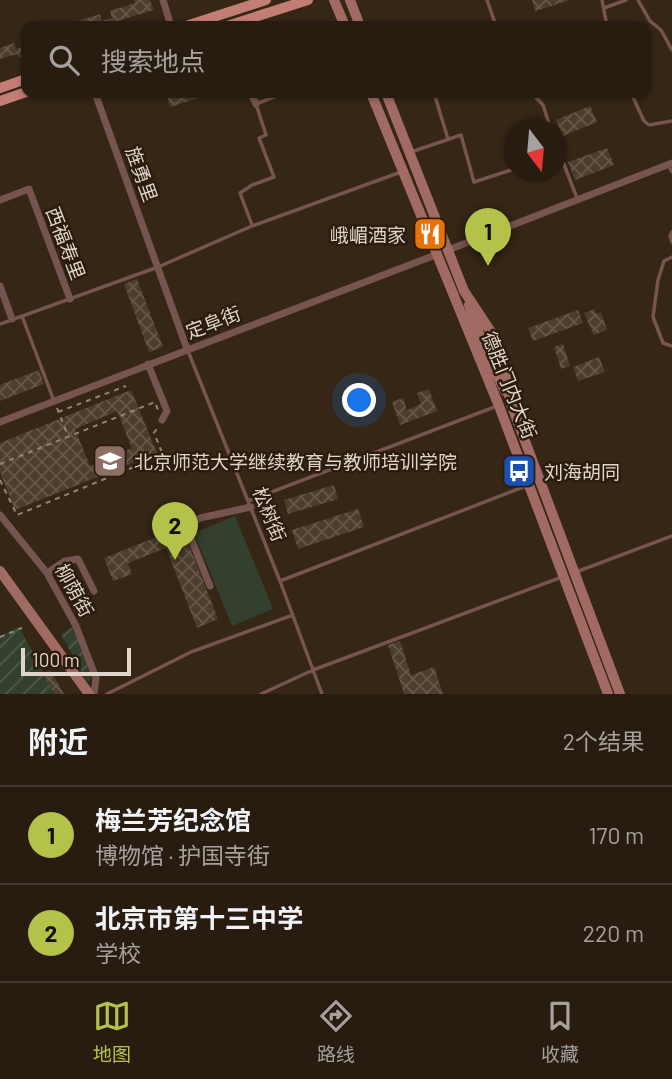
<!DOCTYPE html>
<html lang="zh">
<meta charset="utf-8">
<style>
body{margin:0;font-family:Barlow,"Noto Sans SC",sans-serif;background:#34291e;color:#f1f3f6}
.compass{position:absolute;left:504px;top:119px;width:63px;height:63px;border-radius:50%;background:#281c10;box-shadow:0 2px 5px #0004;rotate:164deg}
.scale{position:absolute;left:21px;bottom:18px;width:110px;box-sizing:border-box;padding-left:7px;border:4px solid #dfd5cb;border-top:0;font-size:19px;line-height:24px;white-space:nowrap;color:#dfd5cb;-webkit-text-stroke:5px #2b1c0d;paint-order:stroke}
.you{position:absolute;left:360px;top:401px;width:24px;height:24px;margin:-18px;border:5px solid #fff;border-radius:50%;background:#1a73e8;box-shadow:0 0 0 10px #1a73e833}
.badge{display:grid;place-items:center;width:46px;height:46px;border-radius:50%;background:#b5c249;color:#111;font-size:23px;font-weight:700}
.pin{position:absolute;translate:-50% -58px;filter:drop-shadow(0 2px 4px #0008)}
.pin::after{content:'';position:absolute;top:37px;width:24px;height:21px;background:inherit;clip-path:polygon(0 0,100% 0,50% 100%)}
.list{margin:0;padding:0;list-style:none}
h2{display:flex;justify-content:space-between;align-items:center;height:91px;margin:0;padding:0 28px;font-size:30px}
h2 small{font-size:23px;font-weight:400;color:#a5a19f}
.list li{display:grid;grid-template-columns:46px 1fr auto;gap:21px;align-items:center;box-sizing:border-box;height:98px;padding:0 28px;border-top:2px solid #443a30}
.list b{display:block;font-size:26px;white-space:nowrap}
.list p{margin:0;font-size:23px;white-space:nowrap;color:#a5a19f}
.list em{font-size:23px;font-style:normal;color:#a5a19f}
.icon{flex:none;width:38px;height:38px;fill:none;stroke:currentColor;stroke-width:2;stroke-linecap:round;stroke-linejoin:round}
.map{position:relative;flex:none;width:672px;height:694px;overflow:hidden}
.search{position:absolute;background:#281c10;box-shadow:0 2px 5px #0004;left:21px;right:21px;top:21px;height:77px;display:flex;align-items:center;gap:18px;box-sizing:border-box;padding:0 24px;border-radius:14px;color:#a5a19f;font-size:26px}
.sheet{height:287px;background:#281c10}
nav{display:flex;justify-content:space-around;align-items:center;box-sizing:border-box;height:98px;border-top:2px solid #443a30;background:#281c10;font-size:19px;color:#a5a19f}
nav a{display:grid;justify-items:center;gap:4px}
nav .on{color:#b5c249}
.map>svg:first-child{display:block}
.garden{fill:url(#garden-furrows)}
.pitch{fill:#33402d}
.building{fill:url(#building-cross-hatch);fill-rule:evenodd}
.lines{fill:none;stroke-linecap:round;stroke-linejoin:round}
.path{stroke:#918578;stroke-width:2;stroke-dasharray:5 5;stroke-linecap:butt}
.lane{stroke:#76544f;stroke-width:3.5}
.street{stroke:#76544f;stroke-width:7}
.secondary{stroke:#a16b64;stroke-width:10}
.primary{stroke:#c27d74;stroke-width:10}
.labels{text-anchor:middle;dominant-baseline:central;stroke-width:5;stroke-linejoin:round;paint-order:stroke}
.street-label{font-size:19px;fill:#dfd5cb;stroke:#2b1c0d}
.poi-label{font-size:19px;fill:#dfd5cb;stroke:#2b1c0d;text-anchor:start}
</style>
<div class="map">
<svg width="672" height="694" viewBox="0 0 672 694">
<defs>
<pattern id="garden-furrows" width="10" height="10" patternUnits="userSpaceOnUse" patternTransform="scale(1.75)"><rect width="10" height="10" fill="#33402d"/><path d="M-1 1l2-2M0 10L10 0M9 11l2-2" fill="none" stroke="#505b4a"/></pattern>
<pattern id="building-cross-hatch" width="8" height="8" patternUnits="userSpaceOnUse" patternTransform="scale(1.75)"><rect width="8" height="8" fill="#4d3d2c"/><path d="M0 0l8 8M0 8l8-8" fill="none" stroke="#665849"/></pattern>
</defs>
<rect width="100%" height="100%" fill="#352616"/>
<path class="garden" d="M19,627L55,694H0V636Z
M73,627L90,669L91,677L89,681L86,680L61,634Z"/>
<path class="pitch" d="M235,516L273,609L232,626L194,533Z"/>
<path class="building" d="M134,0H150L154,10L114,22L115,26H62L100,14L102,21L112,18L110,11L135,3Z
M532,0H567V1L535,11Z
M14,43L16,49L26,46V55L19,58L17,54L0,59V48Z
M166,93H214L170,107Z
M590,106L597,122L563,136L556,120Z
M607,148L614,165L575,180L568,162Z
M137,279L163,347L149,352L124,284Z
M595,309L596,314L601,312L607,330L594,335L584,313Z
M578,310L583,323L533,341L528,328Z
M563,344L570,366L561,369L554,347Z
M599,357L605,372L578,381L573,367Z
M39,370L44,384L0,401V385Z
M429,389L437,411L400,425L392,402L403,398L407,410L421,404L417,393Z
M131,390L157,453L15,510L0,472V443ZM117,411L132,448L90,466L75,429Z
M334,485L338,499L288,514L284,500Z
M358,509L364,527L298,549L292,530Z
M182,527L218,619L197,628L166,548L128,563L132,574L113,581L104,558Z
M400,641L411,675L434,667L443,694H404L388,645Z
M50,670L64,694H55L43,674Z"/>
<g class="lines">
<path class="path" d="M57,408L68,436
M58,412L126,386
M0,464L155,402L158,410
M0,480L17,515L163,455L154,433L159,425
M0,637L22,628"/>
<path class="lane" d="M487,0L496,26
M602,0L607,26
M638,0L650,21L661,30L672,50
M604,8L626,0
M434,93L448,139
M532,93L543,105L551,130
M631,93L644,121L649,125L672,121
M556,144L577,198
M411,152L461,135L474,182L514,169
M668,165L672,172
M252,225L240,193L252,185L274,177L259,138L266,135L256,104L284,93
M672,232L670,236L672,242
M672,257L664,261L658,280L653,317L663,343L672,346
M22,316L54,401
M0,324L158,267L252,226L401,172
M188,351L280,581L322,694
M248,501L497,406
M576,572L672,536
M280,581L526,486
M107,694L191,652L293,615
M261,694L313,670L562,577"/>
<path class="street" d="M163,0L171,26
M95,93L187,349
M251,93L256,104
M0,200L29,189L70,299
M448,250L672,163
M0,286L12,319
M148,364L167,411L162,420
M0,422L438,254
M0,515L47,573L76,626L96,678L94,694
M47,573L65,561L78,559L94,591
M210,586L188,531L189,525L200,518L251,507"/>
<path class="secondary" d="M334,0L345,26
M350,0L360,26
M371,93L499,406L608,694
M386,93L464,291L495,338L505,372L510,401L620,694
M469,305L485,350L505,391
M0,571L89,694"/>
<path class="primary" d="M186,26L266,0
M227,26L308,0
M0,88L26,79
M0,101L26,92"/>
</g>
<defs>
<symbol id="restaurant-square" viewBox="-11 -11 22 22"><rect x="-9" y="-9" width="18" height="18" rx="4" fill="#e8710a" stroke="#2b1c0d"/><path d="M-5-6h1v4h1v-4h1v4h1v-4h1v5L-1.5 .5V6h-2V.5L-5-1ZM5-6V6H3V1.5H1.5Q1.5-4 5-6Z" fill="#fff"/></symbol>
<symbol id="university-square" viewBox="-11 -11 22 22"><rect x="-9" y="-9" width="18" height="18" rx="4" fill="#8d6e63" stroke="#2b1c0d"/><path d="M0-5L7-2L0 1L-7-2ZM-4 1L0 2.5L4 1V4Q0 6-4 4Z" fill="#fff"/></symbol>
<symbol id="bus-square" viewBox="-11 -11 22 22"><rect x="-9" y="-9" width="18" height="18" rx="4" fill="#1a4fb4" stroke="#2b1c0d"/><path d="M-5-6H5V4H4V6H2V4H-2V6H-4V4H-5ZM-3.5-4V0h7V-4ZM-3.5 1.2v1.5H-2V1.2ZM2 1.2v1.5H3.5V1.2Z" fill="#fff"/></symbol>
</defs>
<g fill-rule="evenodd">
<use href="#restaurant-square" x="411" y="215" width="38" height="38"/>
<use href="#university-square" x="91" y="442" width="38" height="38"/>
<use href="#bus-square" x="500" y="452" width="38" height="38"/>
</g>
<g class="labels">
<g class="street-label">
<text transform="translate(142 174) rotate(70)">旌勇里</text>
<text transform="translate(66 243) rotate(69)">西福寿里</text>
<text transform="translate(213 322) rotate(-21)">定阜街</text>
<text transform="translate(510 385) rotate(68)">德胜门内大街</text>
<text transform="translate(270 514) rotate(68)">松树街</text>
<text transform="translate(75 590) rotate(61)">柳荫街</text>
</g>
<g class="poi-label">
<text x="406" y="234" text-anchor="end">峨嵋酒家</text>
<text x="134" y="461">北京师范大学继续教育与教师培训学院</text>
<text x="544" y="471">刘海胡同</text>
</g>
</g>
</svg>
<svg class="compass" viewBox="-18 -18 36 36"><path d="M0-13l5 13h-10z" fill="#e53935"/><path d="M0 13l5-13h-10z" fill="#a5a19f"/></svg>
<div class="scale">100 m</div>
<div class="you"></div>
<div class="pin badge" style="left:488px;top:266px">1</div>
<div class="pin badge" style="left:175px;top:560px">2</div>
<div class="search"><svg class="icon" aria-label="search" viewBox="0 0 24 24"><circle cx="10" cy="10" r="6"/><path d="M15 15l6 6"/></svg>搜索地点</div>
</div>
<section class="sheet">
<h2>附近<small>2个结果</small></h2>
<ul class="list">
<li><span class="badge">1</span><div><b>梅兰芳纪念馆</b><p>博物馆 · 护国寺街</p></div><em>170 m</em></li>
<li><span class="badge">2</span><div><b>北京市第十三中学</b><p>学校</p></div><em>220 m</em></li>
</ul>
</section>
<nav>
<a class="on"><svg class="icon" aria-label="map" viewBox="0 0 24 24"><path d="M3 6l6-2 6 2 6-2v14l-6 2-6-2-6 2zM9 4v14M15 6v14"/></svg>地图</a>
<a><svg class="icon" aria-label="directions" viewBox="0 0 24 24"><path d="M12 3l9 9-9 9-9-9zM9 14v-3h6M13 9l2 2-2 2"/></svg>路线</a>
<a><svg class="icon" aria-label="saved" viewBox="0 0 24 24"><path d="M7 4h10v16l-5-4-5 4z"/></svg>收藏</a>
</nav>
